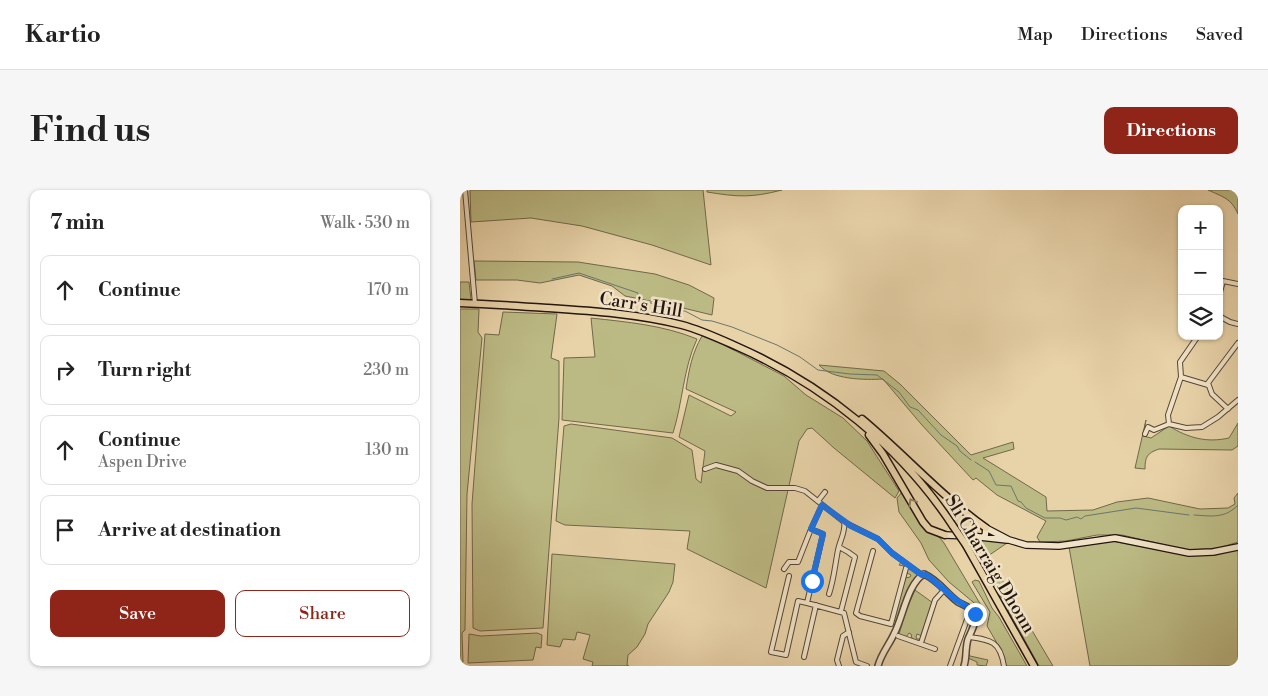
<!DOCTYPE html>
<meta charset="utf-8">
<style>
body{margin:0;font-family:"Libre Bodoni",serif;background:#f6f6f6;color:#222}
.controls{position:absolute;right:15px;top:15px;display:grid;overflow:hidden;border-radius:10px;box-shadow:0 1px 4px #0004}
.controls button{width:45px;height:45px;display:grid;place-items:center;padding:0;border:0;border-bottom:1px solid #e0e0e0;background:#fff;color:#222;font:25px sans-serif}
.stop{position:absolute;width:15px;height:15px;margin:-11px;border:4px solid #1a73e8;border-radius:50%;background:#fff}
.stop.end{background:#1a73e8;border-color:#fff;box-shadow:0 1px 5px #0008}
.list{margin:0;padding:0;list-style:none}
h2{display:flex;justify-content:space-between;align-items:center;height:65px;margin:0;padding:0 20px;font-size:21px}
h2 small{font-size:16px;font-weight:400;color:#767676}
.list li{display:grid;grid-template-columns:32px 1fr auto;gap:15px;align-items:center;box-sizing:border-box;height:70px;margin:0 10px 10px;padding:0 10px;border:1px solid #e0e0e0;border-radius:10px}
.list b{display:block;font-size:19px;white-space:nowrap}
.list p{margin:0;font-size:16px;white-space:nowrap;color:#767676}
.list em{font-size:16px;font-style:normal;color:#767676}
.actions{display:flex;gap:10px;padding:15px 20px}
.actions a{flex:1;padding:11px 0;border:1px solid #8f2418;border-radius:10px;text-align:center;font-size:18px;color:#8f2418}
.actions .main{background:#8f2418;color:#fff}
.icon{flex:none;width:28px;height:28px;fill:none;stroke:currentColor;stroke-width:2;stroke-linecap:round;stroke-linejoin:round}
.map{position:relative;flex:none;width:778px;height:476px;overflow:hidden;border-radius:10px}
header{display:flex;align-items:center;gap:30px;box-sizing:border-box;height:70px;padding:0 25px;background:#fff;border-bottom:1px solid #e0e0e0}
header strong{font-size:24px}
nav{display:flex;gap:28px;margin-inline-start:auto;font-size:18px}
.intro{display:flex;align-items:center;justify-content:space-between;box-sizing:border-box;height:120px;padding:0 30px}
h1{margin:0;font-size:35px}
.button{padding:12px 22px;border-radius:10px;background:#8f2418;color:#fff;font-size:18px;font-weight:700}
main{display:flex;gap:30px;padding:0 30px}
aside{flex:1;background:#fff;border-radius:10px;box-shadow:0 1px 4px #0004}
.map>svg:first-child{display:block}
.green{fill:#bcba84;stroke:#70684a}
.lines{fill:none;stroke-linecap:round;stroke-linejoin:round}
.stream{stroke:#69776c;stroke-width:1}
.minor-casing{stroke:#554536;stroke-width:6}
.tertiary-casing{stroke:#554536;stroke-width:8}
.secondary-casing{stroke:#241610;stroke-width:8}
.trunk-casing{stroke:#241610;stroke-width:9}
.minor{stroke:#f0e2c6;stroke-width:4}
.tertiary{stroke:#f0e2c6;stroke-width:5}
.secondary{stroke:#f0e2c6;stroke-width:5.5}
.trunk{stroke:#e8d2a8;stroke-width:6}
.trunk-bridge-casing{stroke:#241610;stroke-width:9;stroke-linecap:butt}
.trunk-bridge{stroke:#e8d2a8;stroke-width:6}
.oneway{stroke:#907d64}
.route{stroke:#1a73e8;stroke-width:6}
.labels{text-anchor:middle;dominant-baseline:central;stroke-width:5;stroke-linejoin:round;paint-order:stroke}
.street-label{font-size:18px;fill:#241610;stroke:#f0e2c6}
</style>
<header>
<strong>Kartio</strong>
<nav><a>Map</a><a>Directions</a><a>Saved</a></nav>
</header>
<div class="intro"><h1>Find us</h1><a class="button">Directions</a></div>
<main>
<aside>
<h2>7 min<small>Walk · 530 m</small></h2>
<ul class="list">
<li><svg class="icon" aria-label="ahead" viewBox="0 0 24 24"><path d="M12 20V5M6 11l6-6 6 6"/></svg><div><b>Continue</b></div><em>170 m</em></li>
<li><svg class="icon" aria-label="right" viewBox="0 0 24 24"><path d="M7 20v-9h11M14 6l5 5-5 5"/></svg><div><b>Turn right</b></div><em>230 m</em></li>
<li><svg class="icon" aria-label="ahead" viewBox="0 0 24 24"><path d="M12 20V5M6 11l6-6 6 6"/></svg><div><b>Continue</b><p>Aspen Drive</p></div><em>130 m</em></li>
<li><svg class="icon" aria-label="arrive" viewBox="0 0 24 24"><path d="M6 21V4h12l-3 4 3 4H6"/></svg><div><b>Arrive at destination</b></div></li>
</ul>
<div class="actions"><a class="main">Save</a><a>Share</a></div>
</aside>
<div class="map">
<svg width="778" height="476" viewBox="0 0 778 476">
<rect width="100%" height="100%" fill="#e8d2a8"/>
<filter id="stains"><feTurbulence type="fractalNoise" baseFrequency=".004" numOctaves="4"/><feColorMatrix values="0 0 0 0 .2 0 0 0 0 .09 0 0 0 0 .02 0 0 0 .5 -.17"/></filter>
<radialGradient id="worn" r=".72"><stop offset=".6" stop-color="#630" stop-opacity="0"/><stop offset="1" stop-color="#630" stop-opacity=".3"/></radialGradient>
<path class="green" d="M10,0H243L251,75L192,55L122,36L71,28L11,32Z
M247,0H322C291,8 278,7 247,2Z
M748,0H778V24C771,8 763,7 748,0Z
M14,71L118,72L195,84L229,95L254,108L252,125L215,116L165,106L152,96L119,85L80,93L57,90H16Z
M0,92H9L11,110H0Z
M0,119H19L18,142L22,148L7,304L5,440L2,443L3,472H0Z
M43,122L97,124L91,168L99,171V228L83,438L20,441L13,438L12,314L25,144L39,145Z
M131,128C167,132 203,135 237,149C223,179 223,211 213,243L102,230L104,168L135,167Z
M242,146L266,156L324,186L346,205L383,228L407,251L439,301L435,308L374,258L352,238L347,239L339,251L306,398L227,359L230,341L105,335L96,331L104,236L111,234L212,248L232,260L236,289L241,293L245,261L219,247L229,205L271,226L276,222L226,199C229,180 232,163 242,146Z
M359,175L424,181L440,194L511,265L553,252L554,259L523,268L586,307L587,321L633,320L657,312L688,308L740,319L768,318L775,314L774,308L778,303V352L759,358L727,360L662,345H637L606,351L580,352L577,347L586,331L537,305L516,288L513,290L461,234L423,189C405,190 372,190 359,175Z
M686,230L683,246L691,248L709,236C728,248 747,253 769,248L778,233V256L772,260L699,259C687,263 685,267 685,279L675,278Z
M442,302L462,335L480,348L484,353L525,422L489,392L469,370L461,353L439,322L437,308Z
M505,348L547,353L528,366L593,476H579L531,389Z
M652,351L730,366L756,365L778,359V476H630L609,357L634,352Z
M92,364L215,374L213,392L209,402L188,434L185,444L177,457L168,465L167,475L169,476H132L133,472L123,469L130,445L117,442L115,450L103,449L100,457L87,455Z
M441,372L456,382L458,385L441,415L436,434L434,429L445,388L450,387L451,385L447,383L444,376L439,375Z
M515,390L519,391L532,418L539,427L567,476H546L541,460L527,436L530,422L512,392Z
M455,400L473,413L462,446L457,444L456,447L457,449H461L458,451L452,449L451,444L449,443L446,447L439,444L447,418Z
M77,443L82,445L81,458L76,457L73,470L8,473L9,444L21,446Z
M508,463L510,466L528,470L526,476L517,475V472L508,468Z"/>
<g class="lines">
<path class="stream" d="M776,0L778,1
M92,89L119,83L178,103L177,108L179,109L215,121H225L242,130L252,131L272,137L317,155L340,167L358,180L390,184L417,185L439,202L450,217L458,220L481,245L497,256L500,261L511,270
M515,272L529,281L536,295L551,296L558,311L561,312L566,318L585,328H600L606,330L617,327L621,329L625,326L676,318L729,325
M734,325C751,326 765,329 778,315"/>
<defs>
<path id="minor" d="M5,0L15,114
M759,106L763,91L778,94
M759,126L770,132L778,134
M721,187L748,195
M768,219L752,204L748,193L778,153
M709,234L708,225L721,187L720,172L738,146
M685,244L688,237L694,240L709,234L726,238L742,237L758,227L778,210
M245,279L256,275L278,281L292,291L307,298H335L345,301L384,332L418,349L432,363L462,385
M358,311L365,302
M351,339L363,344L347,413L384,423L396,472L407,476
M379,357L388,362L395,367L381,421
M413,361L396,423L400,426L431,434
M324,379L329,372H338L351,339L362,315
M329,386L311,462L326,465L338,411L347,413
M369,404C374,389 375,375 378,360C380,350 386,341 384,332
M431,434L446,378
M438,446L475,459
M509,447C531,450 540,451 544,476
M461,453L475,410L484,400
M344,467L356,415
M379,476L377,470L383,446L389,442
M490,476L509,424"/>
<path id="tertiary" d="M418,476C421,464 429,455 434,444C443,428 447,394 464,384C478,390 486,403 498,412C503,415 511,417 514,423C518,430 511,442 508,449C505,459 507,467 504,476"/>
<path id="secondary" d="M485,345L511,346L547,350
M525,347L526,338L549,350L566,355L599,356L655,348L729,363L753,362L778,357"/>
<path id="trunk" d="M0,113C29,114 58,116 87,118C132,121 178,124 222,135C241,140 260,149 278,157C364,195 441,257 493,336
M402,229C444,264 481,306 526,338
M409,245L423,264L463,332L469,339L485,345
M506,355L574,476"/>
</defs>
<use href="#minor" class="minor-casing"/>
<use href="#tertiary" class="tertiary-casing"/>
<use href="#secondary" class="secondary-casing"/>
<use href="#trunk" class="trunk-casing"/>
<use href="#minor" class="minor"/>
<use href="#tertiary" class="tertiary"/>
<use href="#secondary" class="secondary"/>
<use href="#trunk" class="trunk"/>
<defs>
<path id="trunk-bridge" d="M493,336L506,355"/>
</defs>
<use href="#trunk-bridge" class="trunk-bridge-casing"/>
<use href="#trunk-bridge" class="trunk-bridge"/>
</g>
<defs><path id="oneway-chevron" d="M-2-3.5L2.5 0L-2 3.5" fill="none" stroke-width="1.6" stroke-linecap="round" stroke-linejoin="round" transform="scale(1.25)"/></defs>
<use class="oneway" href="#oneway-chevron" transform="translate(452 312) rotate(-121)"/>
<g class="lines">
<path class="route" d="M352,391L363,344L351,339L362,315L391,336L418,349L432,363L462,385H466L472,389L496,410L512,420L515,424"/>
</g>
<g class="labels">
<g class="street-label">
<text transform="translate(181 115) rotate(9)">Carr's Hill</text>
<text transform="translate(530 374) rotate(59)">Sli Charraig Dhonn</text>
</g>
</g>
<rect width="100%" height="100%" filter="url(#stains)"/>
<rect width="100%" height="100%" fill="url(#worn)"/>
</svg>
<div class="controls">
<button>+</button>
<button>−</button>
<button><svg class="icon" aria-label="layers" viewBox="0 0 24 24"><path d="M12 4l9 5-9 5-9-5zM3 14l9 5 9-5"/></svg></button>
</div>
<div class="stop" style="left:352px;top:391px"></div>
<div class="stop end" style="left:515px;top:424px"></div>
</div>
</main>
